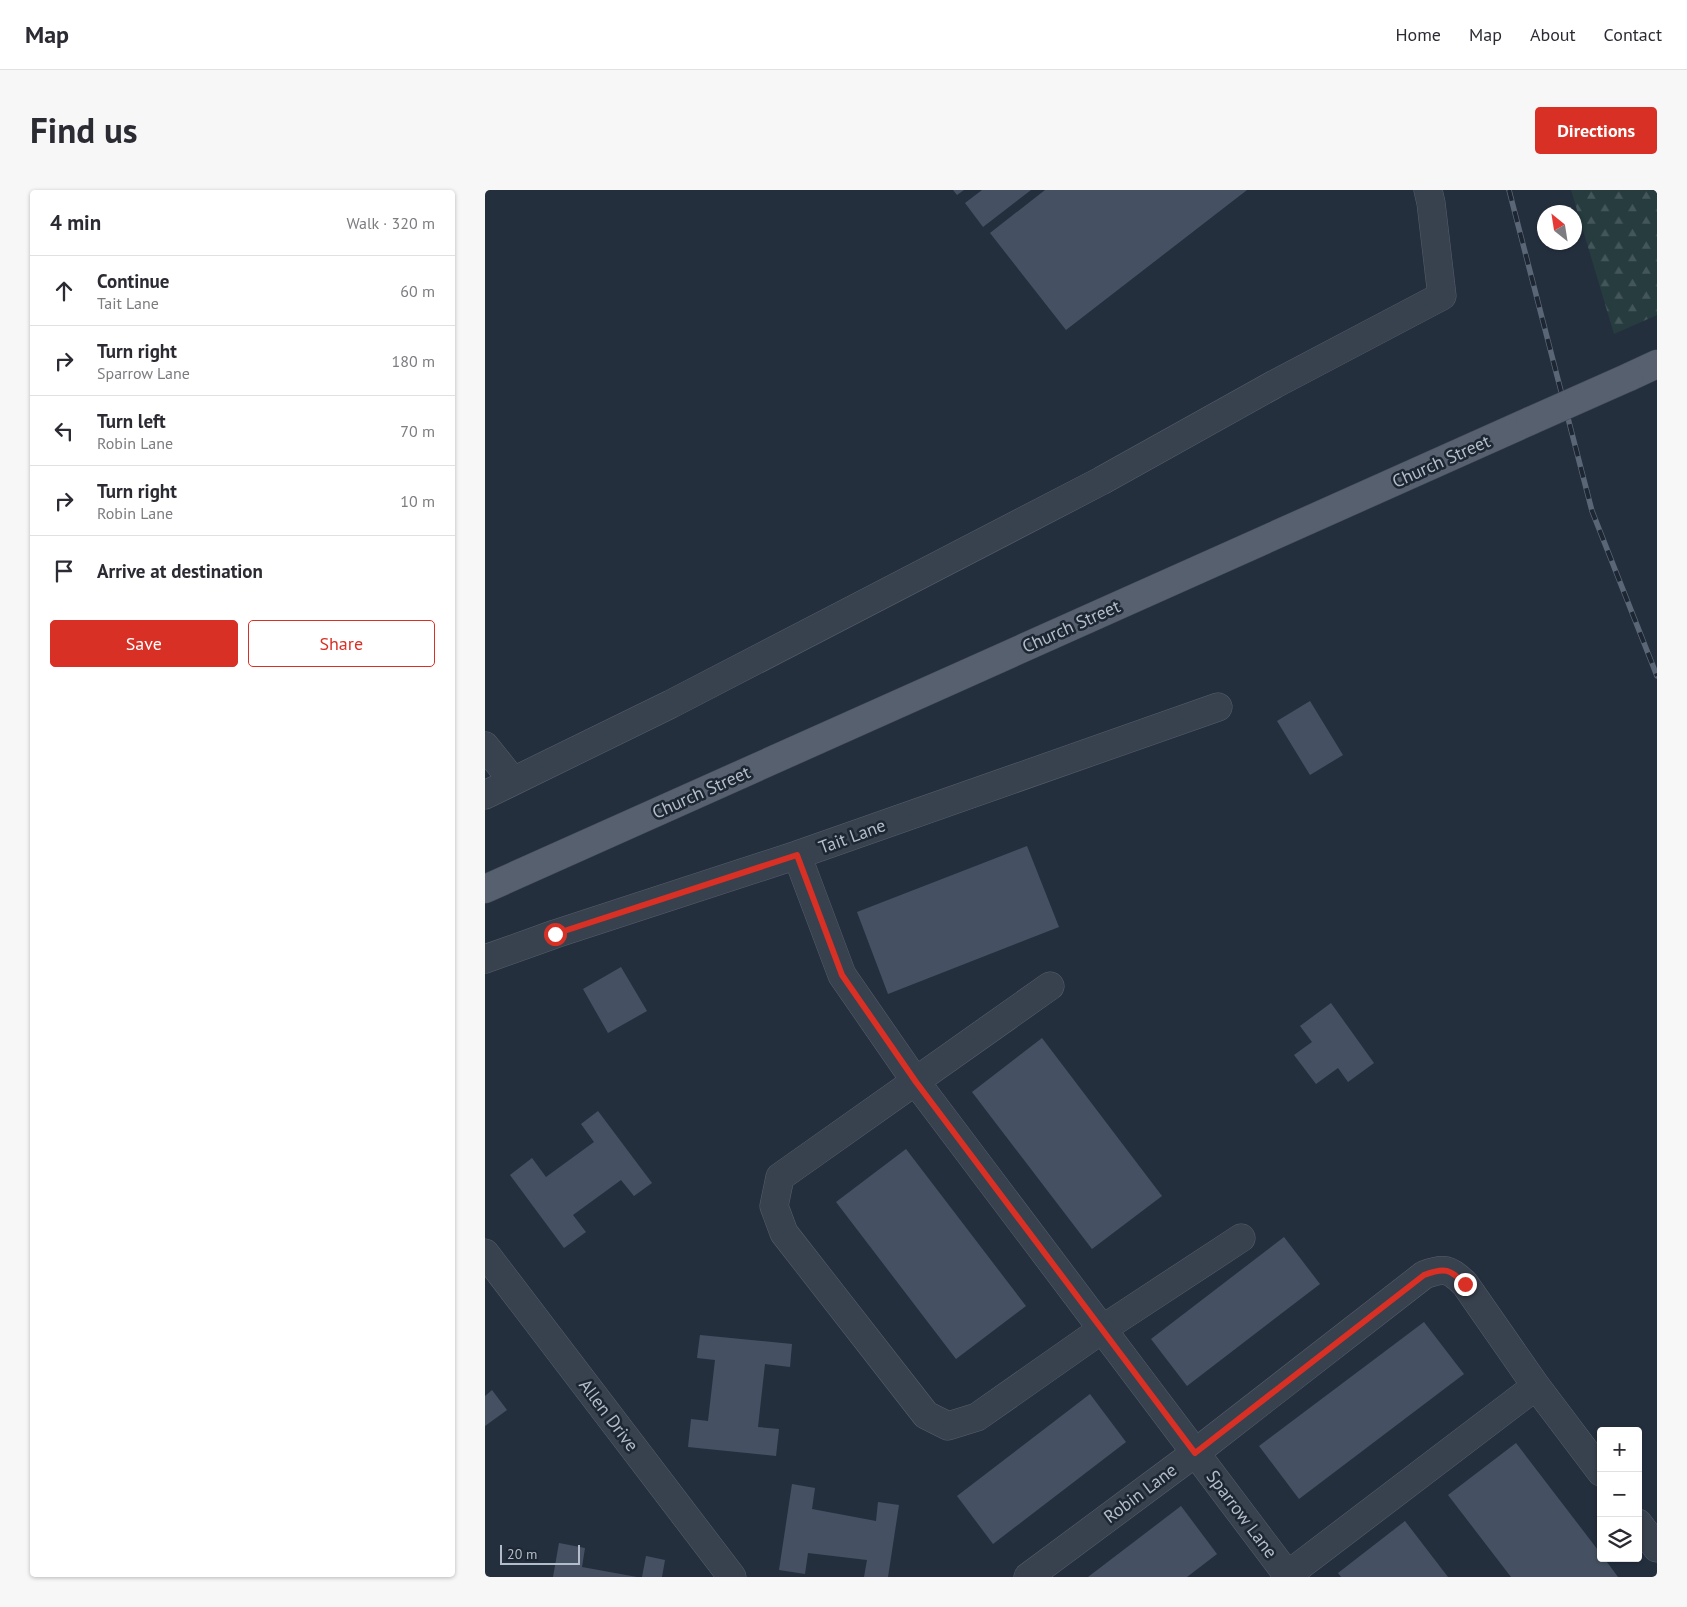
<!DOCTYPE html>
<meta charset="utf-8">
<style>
body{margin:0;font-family:"PT Sans",sans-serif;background:#f7f7f7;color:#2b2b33}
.controls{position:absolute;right:15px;bottom:15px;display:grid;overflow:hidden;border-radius:5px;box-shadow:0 1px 4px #0004}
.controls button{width:45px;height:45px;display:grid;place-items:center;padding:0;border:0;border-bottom:1px solid #e1e1e2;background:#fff;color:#2b2b33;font:25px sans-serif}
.compass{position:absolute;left:1052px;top:15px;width:45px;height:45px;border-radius:50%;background:#fff;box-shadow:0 1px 4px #0004;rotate:330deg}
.scale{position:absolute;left:15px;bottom:12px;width:80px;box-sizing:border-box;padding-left:5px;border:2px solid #b4bcc9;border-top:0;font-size:14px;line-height:18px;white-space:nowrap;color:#b4bcc9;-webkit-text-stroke:4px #1d2633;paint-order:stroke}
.stop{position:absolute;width:15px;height:15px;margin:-11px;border:4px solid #d93025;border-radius:50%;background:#fff}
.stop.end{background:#d93025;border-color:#fff;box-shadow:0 1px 5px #0008}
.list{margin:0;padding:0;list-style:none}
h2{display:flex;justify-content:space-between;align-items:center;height:65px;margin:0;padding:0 20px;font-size:21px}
h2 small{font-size:16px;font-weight:400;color:#7c7c81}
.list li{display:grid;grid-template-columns:32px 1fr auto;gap:15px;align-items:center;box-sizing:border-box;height:70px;padding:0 20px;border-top:1px solid #e1e1e2}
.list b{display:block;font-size:19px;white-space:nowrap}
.list p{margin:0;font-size:16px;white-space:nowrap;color:#7c7c81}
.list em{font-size:16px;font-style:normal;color:#7c7c81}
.actions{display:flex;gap:10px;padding:15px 20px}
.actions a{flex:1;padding:11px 0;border:1px solid #d93025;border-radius:5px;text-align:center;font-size:18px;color:#d93025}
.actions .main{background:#d93025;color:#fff}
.icon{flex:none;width:28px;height:28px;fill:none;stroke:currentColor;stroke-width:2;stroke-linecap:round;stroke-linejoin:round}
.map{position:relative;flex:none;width:1172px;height:1387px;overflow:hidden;border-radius:5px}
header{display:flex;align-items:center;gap:30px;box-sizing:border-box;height:70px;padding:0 25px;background:#fff;border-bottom:1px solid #e1e1e2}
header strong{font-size:24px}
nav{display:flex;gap:28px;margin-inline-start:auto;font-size:18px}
.intro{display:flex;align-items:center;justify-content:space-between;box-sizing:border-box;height:120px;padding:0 30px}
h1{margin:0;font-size:35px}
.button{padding:12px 22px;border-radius:5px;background:#d93025;color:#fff;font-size:18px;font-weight:700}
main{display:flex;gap:30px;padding:0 30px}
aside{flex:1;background:#fff;border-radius:5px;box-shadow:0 1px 4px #0004}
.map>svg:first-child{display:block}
.forest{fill:url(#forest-firs)}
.building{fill:#455162}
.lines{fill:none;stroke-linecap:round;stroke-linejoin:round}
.minor-casing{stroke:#565f6c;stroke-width:29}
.major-casing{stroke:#414a57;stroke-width:29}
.minor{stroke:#38414e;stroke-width:28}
.major{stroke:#56606e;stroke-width:28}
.rail-casing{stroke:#5a6575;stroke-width:5.5}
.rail{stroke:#1d2633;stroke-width:4;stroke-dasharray:11;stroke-linecap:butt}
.major-bridge-casing{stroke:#414a57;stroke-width:29;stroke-linecap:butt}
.major-bridge{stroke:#56606e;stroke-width:28}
.route{stroke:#d93025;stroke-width:6}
.labels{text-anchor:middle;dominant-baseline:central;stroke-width:5;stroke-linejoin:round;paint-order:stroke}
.street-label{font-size:18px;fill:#b4bcc9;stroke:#1d2633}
</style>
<header>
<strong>Map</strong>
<nav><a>Home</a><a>Map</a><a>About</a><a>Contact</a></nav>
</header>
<div class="intro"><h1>Find us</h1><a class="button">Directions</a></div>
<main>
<aside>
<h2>4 min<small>Walk · 320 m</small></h2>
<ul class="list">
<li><svg class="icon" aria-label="ahead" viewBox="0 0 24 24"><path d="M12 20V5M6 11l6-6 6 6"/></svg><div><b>Continue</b><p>Tait Lane</p></div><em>60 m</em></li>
<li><svg class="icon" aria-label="right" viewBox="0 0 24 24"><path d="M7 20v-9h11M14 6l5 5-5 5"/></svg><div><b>Turn right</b><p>Sparrow Lane</p></div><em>180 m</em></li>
<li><svg class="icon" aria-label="left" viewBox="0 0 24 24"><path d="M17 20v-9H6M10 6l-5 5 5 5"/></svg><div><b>Turn left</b><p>Robin Lane</p></div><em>70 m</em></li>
<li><svg class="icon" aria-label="right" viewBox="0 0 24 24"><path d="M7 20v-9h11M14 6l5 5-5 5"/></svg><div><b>Turn right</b><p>Robin Lane</p></div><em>10 m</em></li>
<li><svg class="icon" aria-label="arrive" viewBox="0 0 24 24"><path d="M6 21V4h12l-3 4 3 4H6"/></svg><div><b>Arrive at destination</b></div></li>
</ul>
<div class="actions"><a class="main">Save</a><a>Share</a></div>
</aside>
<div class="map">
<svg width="1172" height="1387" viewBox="0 0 1172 1387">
<defs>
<pattern id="forest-firs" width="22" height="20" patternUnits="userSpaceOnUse" patternTransform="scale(1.25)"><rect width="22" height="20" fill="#263c3f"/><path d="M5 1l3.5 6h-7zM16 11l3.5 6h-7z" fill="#435659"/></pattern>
</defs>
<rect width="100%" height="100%" fill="#242f3e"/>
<path class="forest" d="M1086,0H1172V125L1129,144Z"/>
<path class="building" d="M468,0H479L472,5Z
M497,0H546L498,37L480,13Z
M560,0H762L581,140L505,43Z
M825,511L858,565L825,585L792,531Z
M542,656L574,737L403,804L372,722Z
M136,777L162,821L123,843L98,799Z
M846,813L889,873L863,892L853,878L831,894L809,865L827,852L815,836Z
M557,848L677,1006L607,1059L487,902Z
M113,921L167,993L149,1006L136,990L88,1025L101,1042L79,1058L25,985L47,968L61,987L109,952L96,934Z
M421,959L541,1116L471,1169L351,1012Z
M799,1047L835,1094L702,1196L666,1149Z
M939,1132L979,1184L814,1309L774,1256Z
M215,1145L307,1154L305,1177L280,1174L273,1237L294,1239L291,1266L203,1257L206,1229L223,1231L230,1170L212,1168Z
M7,1200L22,1220L0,1236V1206Z
M605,1204L641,1252L508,1354L472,1306Z
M1031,1253L1116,1364V1368H1119L1133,1387H1026L963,1305Z
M307,1294L330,1298L327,1319L391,1331L393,1312L414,1315L403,1387H379L382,1370L323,1363L320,1384L294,1380Z
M696,1316L732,1364L702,1387H603Z
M920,1331L963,1387H856L853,1383Z
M74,1353L100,1358L97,1377L152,1387H68Z
M161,1366L180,1370L177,1387H157Z"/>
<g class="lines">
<defs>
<path id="minor" d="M0,556L28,591
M0,605L186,514L616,291L790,194L957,106L946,13L943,0
M312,665L357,785L431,892L804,1387
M0,769L70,744L312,665L733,517
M565,796L295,987L289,1016L299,1043L441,1225L463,1236L492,1227L616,1140L756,1048
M0,1063L247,1387
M1153,1333L1172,1358
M543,1387L710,1263L939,1085C959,1077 965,1079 980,1094L1051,1196L1116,1282
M800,1387L1051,1196"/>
<path id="major" d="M1144,187L1172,174
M0,699L1045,231"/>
</defs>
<use href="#minor" class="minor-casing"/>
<use href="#major" class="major-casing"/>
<use href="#minor" class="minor"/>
<use href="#major" class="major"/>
<defs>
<path id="rail" d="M1024,0L1107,321L1172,486"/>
</defs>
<use href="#rail" class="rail-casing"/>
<use href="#rail" class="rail"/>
<defs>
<path id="major-bridge" d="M1045,231L1144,187"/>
</defs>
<use href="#major-bridge" class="major-bridge-casing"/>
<use href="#major-bridge" class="major-bridge"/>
</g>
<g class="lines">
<path class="route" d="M70,744L312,665L357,785L431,892L710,1263L939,1085C960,1077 965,1079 980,1094"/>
</g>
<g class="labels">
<g class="street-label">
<text transform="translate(956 271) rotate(-24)">Church Street</text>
<text transform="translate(586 436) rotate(-24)">Church Street</text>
<text transform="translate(216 602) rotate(-24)">Church Street</text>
<text transform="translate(367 646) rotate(-20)">Tait Lane</text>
<text transform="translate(124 1225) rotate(53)">Allen Drive</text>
<text transform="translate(655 1303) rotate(-37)">Robin Lane</text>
<text transform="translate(757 1324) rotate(53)">Sparrow Lane</text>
</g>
</g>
</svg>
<div class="controls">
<button>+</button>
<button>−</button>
<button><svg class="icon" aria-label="layers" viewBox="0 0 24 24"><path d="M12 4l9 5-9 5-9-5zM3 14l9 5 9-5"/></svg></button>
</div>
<svg class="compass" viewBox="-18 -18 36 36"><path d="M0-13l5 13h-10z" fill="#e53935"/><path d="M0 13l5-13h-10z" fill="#7c7c81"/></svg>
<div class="scale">20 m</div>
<div class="stop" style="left:70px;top:744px"></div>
<div class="stop end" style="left:980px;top:1094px"></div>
</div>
</main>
